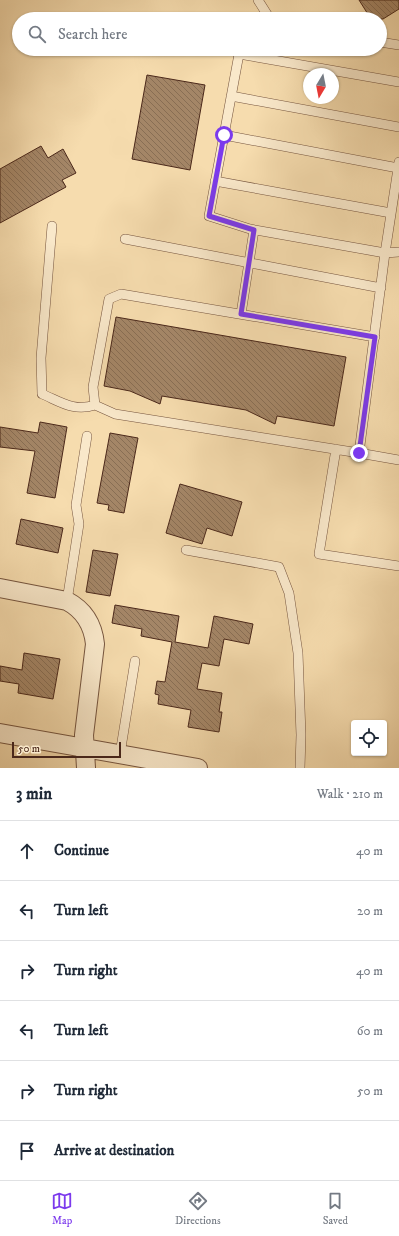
<!DOCTYPE html>
<meta charset="utf-8">
<style>
body{margin:0;font-family:"IM FELL DW Pica",serif;background:#f2f2f3;color:#1f2937}
.controls{position:absolute;right:12px;bottom:12px;display:grid;overflow:hidden;border-radius:4px;box-shadow:0 1px 3px #0004}
.controls button{width:36px;height:36px;display:grid;place-items:center;padding:0;border:0;border-bottom:1px solid #e0e1e3;background:#fff;color:#1f2937;font:20px sans-serif}
.compass{position:absolute;left:303px;top:68px;width:36px;height:36px;border-radius:50%;background:#fff;box-shadow:0 1px 3px #0004;rotate:190deg}
.scale{position:absolute;left:12px;bottom:10px;width:109px;box-sizing:border-box;padding-left:4px;border:2px solid #4b281a;border-top:0;font-size:11px;line-height:14px;white-space:nowrap;color:#4b281a;-webkit-text-stroke:3px #f9e8ca;paint-order:stroke}
.stop{position:absolute;width:12px;height:12px;margin:-9px;border:3px solid #7c3aed;border-radius:50%;background:#fff}
.stop.end{background:#7c3aed;border-color:#fff;box-shadow:0 1px 4px #0008}
.list{margin:0;padding:0;list-style:none}
h2{display:flex;justify-content:space-between;align-items:center;height:52px;margin:0;padding:0 16px;font-size:17px}
h2 small{font-size:13px;font-weight:400;color:#747a83}
.list li{display:grid;grid-template-columns:26px 1fr auto;gap:12px;align-items:center;box-sizing:border-box;height:60px;padding:0 16px;border-top:1px solid #e0e1e3}
.list b{display:block;font-size:15px;white-space:nowrap}
.list em{font-size:13px;font-style:normal;color:#747a83}
.icon{flex:none;width:22px;height:22px;fill:none;stroke:currentColor;stroke-width:2;stroke-linecap:round;stroke-linejoin:round}
.map{position:relative;flex:none;width:399px;height:768px;overflow:hidden}
.search{position:absolute;background:#fff;box-shadow:0 1px 3px #0004;left:12px;right:12px;top:12px;height:44px;display:flex;align-items:center;gap:10px;box-sizing:border-box;padding:0 14px;border-radius:22px;color:#747a83;font-size:15px}
.sheet{height:412px;background:#fff}
nav{display:flex;justify-content:space-around;align-items:center;box-sizing:border-box;height:56px;border-top:1px solid #e0e1e3;background:#fff;font-size:11px;color:#747a83}
nav a{display:grid;justify-items:center;gap:2px}
nav .on{color:#7c3aed}
.map>svg:first-child{display:block}
.building{fill:url(#building-back-hatch);stroke:#4b281a}
.lines{fill:none;stroke-linecap:round;stroke-linejoin:round}
.lane-casing{stroke:#76553f;stroke-width:10}
.street-casing{stroke:#76553f;stroke-width:20}
.lane{stroke:#f9e8ca;stroke-width:9}
.street{stroke:#f9e8ca;stroke-width:18}
.route{stroke:#7c3aed;stroke-width:5}
</style>
<div class="map">
<svg width="399" height="768" viewBox="0 0 399 768">
<defs>
<pattern id="building-back-hatch" width="6" height="6" patternUnits="userSpaceOnUse"><rect width="6" height="6" fill="#a48667"/><path d="M-1 5l2 2M0 0l6 6M5-1l2 2" fill="none" stroke="#886e54"/></pattern>
</defs>
<rect width="100%" height="100%" fill="#f6dcae"/>
<filter id="stains"><feTurbulence type="fractalNoise" baseFrequency=".005" numOctaves="4"/><feColorMatrix values="0 0 0 0 .2 0 0 0 0 .09 0 0 0 0 .02 0 0 0 .5 -.17"/></filter>
<radialGradient id="worn" r=".72"><stop offset=".6" stop-color="#630" stop-opacity="0"/><stop offset="1" stop-color="#630" stop-opacity=".3"/></radialGradient>
<path class="building" d="M359,0H399V9L383,19H371Z
M147,75L205,85L190,170L132,159Z
M41,146L48,158L63,149L76,173L62,180L66,187L0,223V169Z
M116,317L346,357L334,426L277,416L275,424L246,410L162,396L160,404L130,391L104,386Z
M40,422L67,427L55,498L27,493L35,451L0,447V427L38,433Z
M110,433L138,438L124,513L108,510L109,505L97,503Z
M180,484L242,502L232,536L207,528L202,544L166,533Z
M21,519L63,528L58,553L16,544Z
M93,550L118,554L110,596L86,592Z
M115,605L179,616L175,642L208,648L214,616L253,624L249,644L224,639L219,666L202,663L197,689L222,693L219,712H222L219,732L188,727L191,710L158,704L159,695L155,694L157,681L165,682L172,642L141,636L142,629L112,623Z
M24,653L60,659L53,699L18,693L19,684L0,681V666L22,670Z"/>
<g class="lines">
<defs>
<path id="lane" d="M258,0L270,19
M380,42L399,45
M243,49L239,54L209,216L250,229L385,253L399,162
M239,54L399,82
M231,96L399,127
M224,135L398,168
M215,181L391,213
M52,226L41,358L42,394C61,402 74,412 95,405
M125,239L381,288
M241,314L254,230
M375,337L121,294L109,299L93,387L95,405L115,414L359,453L385,253L399,252
M336,449L319,554L399,566
M359,453L399,460
M186,550L279,567L289,593L298,653L301,735L300,768
M67,601L79,524L76,505L87,436
M120,754L135,661"/>
<path id="street" d="M0,588L67,601C84,610 93,625 95,644L84,735L86,768
M0,733L198,768"/>
</defs>
<use href="#lane" class="lane-casing"/>
<use href="#street" class="street-casing"/>
<use href="#lane" class="lane"/>
<use href="#street" class="street"/>
</g>
<g class="lines">
<path class="route" d="M224,135L209,216L254,230L241,314L375,337L359,453"/>
</g>
<rect width="100%" height="100%" filter="url(#stains)"/>
<rect width="100%" height="100%" fill="url(#worn)"/>
</svg>
<div class="controls">
<button><svg class="icon" aria-label="locate" viewBox="0 0 24 24"><circle cx="12" cy="12" r="6"/><path d="M12 2v4M12 18v4M2 12h4M18 12h4"/></svg></button>
</div>
<svg class="compass" viewBox="-18 -18 36 36"><path d="M0-13l5 13h-10z" fill="#e53935"/><path d="M0 13l5-13h-10z" fill="#747a83"/></svg>
<div class="scale">50 m</div>
<div class="stop" style="left:224px;top:135px"></div>
<div class="stop end" style="left:359px;top:453px"></div>
<div class="search"><svg class="icon" aria-label="search" viewBox="0 0 24 24"><circle cx="10" cy="10" r="6"/><path d="M15 15l6 6"/></svg>Search here</div>
</div>
<section class="sheet">
<h2>3 min<small>Walk · 210 m</small></h2>
<ul class="list">
<li><svg class="icon" aria-label="ahead" viewBox="0 0 24 24"><path d="M12 20V5M6 11l6-6 6 6"/></svg><div><b>Continue</b></div><em>40 m</em></li>
<li><svg class="icon" aria-label="left" viewBox="0 0 24 24"><path d="M17 20v-9H6M10 6l-5 5 5 5"/></svg><div><b>Turn left</b></div><em>20 m</em></li>
<li><svg class="icon" aria-label="right" viewBox="0 0 24 24"><path d="M7 20v-9h11M14 6l5 5-5 5"/></svg><div><b>Turn right</b></div><em>40 m</em></li>
<li><svg class="icon" aria-label="left" viewBox="0 0 24 24"><path d="M17 20v-9H6M10 6l-5 5 5 5"/></svg><div><b>Turn left</b></div><em>60 m</em></li>
<li><svg class="icon" aria-label="right" viewBox="0 0 24 24"><path d="M7 20v-9h11M14 6l5 5-5 5"/></svg><div><b>Turn right</b></div><em>50 m</em></li>
<li><svg class="icon" aria-label="arrive" viewBox="0 0 24 24"><path d="M6 21V4h12l-3 4 3 4H6"/></svg><div><b>Arrive at destination</b></div></li>
</ul>
</section>
<nav>
<a class="on"><svg class="icon" aria-label="map" viewBox="0 0 24 24"><path d="M3 6l6-2 6 2 6-2v14l-6 2-6-2-6 2zM9 4v14M15 6v14"/></svg>Map</a>
<a><svg class="icon" aria-label="directions" viewBox="0 0 24 24"><path d="M12 3l9 9-9 9-9-9zM9 14v-3h6M13 9l2 2-2 2"/></svg>Directions</a>
<a><svg class="icon" aria-label="saved" viewBox="0 0 24 24"><path d="M7 4h10v16l-5-4-5 4z"/></svg>Saved</a>
</nav>
